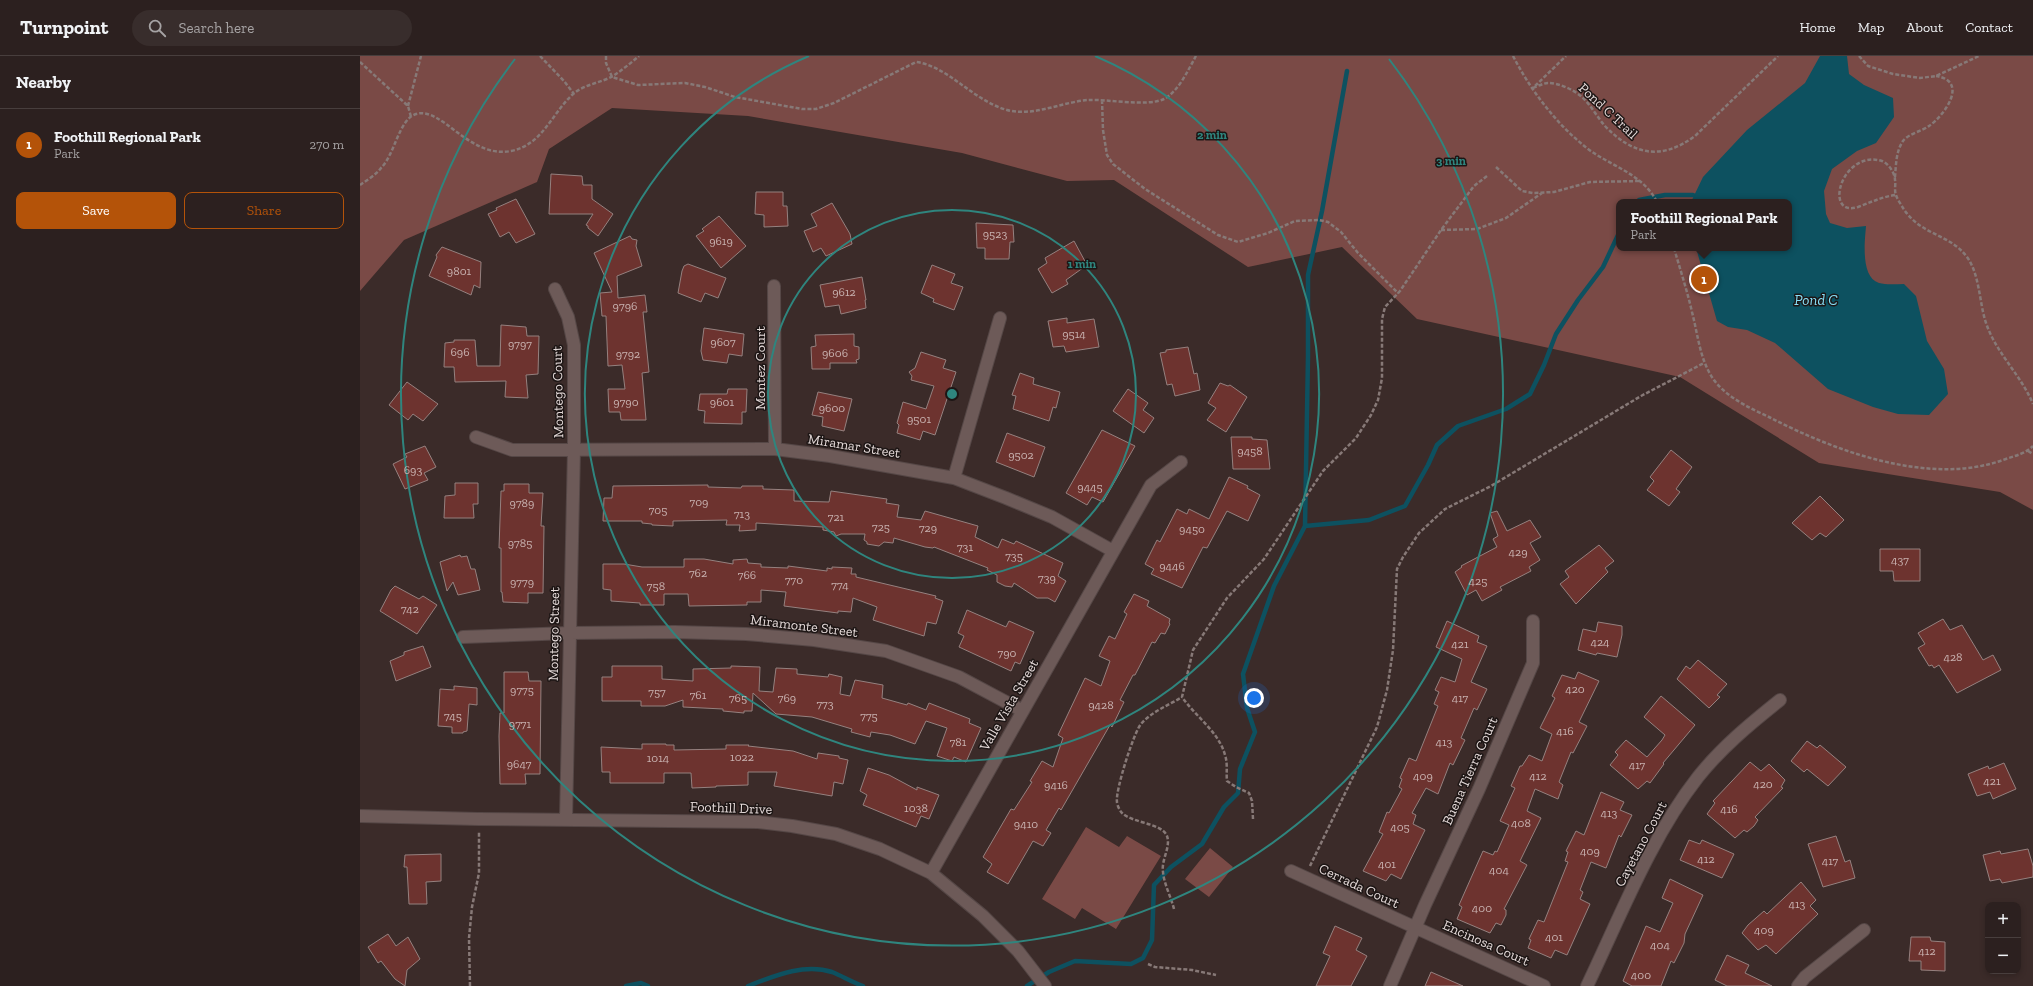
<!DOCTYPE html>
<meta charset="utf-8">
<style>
body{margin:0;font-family:"Zilla Slab",serif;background:#382d2c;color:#f1f3f6}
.controls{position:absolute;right:12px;bottom:12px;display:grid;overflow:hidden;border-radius:8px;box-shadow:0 2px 6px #0003}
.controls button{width:36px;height:36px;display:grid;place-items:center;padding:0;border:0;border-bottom:1px solid #483e3d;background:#2c201f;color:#f1f3f6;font:20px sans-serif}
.you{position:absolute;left:894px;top:642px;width:14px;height:14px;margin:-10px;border:3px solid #fff;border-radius:50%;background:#1a73e8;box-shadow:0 0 0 6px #1a73e833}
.badge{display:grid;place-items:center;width:26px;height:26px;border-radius:50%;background:#b45309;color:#fff;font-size:13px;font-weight:700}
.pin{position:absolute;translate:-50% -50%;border:2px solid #fff;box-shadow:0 1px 4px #0006}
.popup{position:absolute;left:1256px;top:143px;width:176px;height:52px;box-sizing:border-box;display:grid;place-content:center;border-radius:8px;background:#2c201f;filter:drop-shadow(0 1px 3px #0005);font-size:13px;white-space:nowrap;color:#a6a3a4}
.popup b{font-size:15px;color:#f1f3f6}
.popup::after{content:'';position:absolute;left:50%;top:100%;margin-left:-8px;border:8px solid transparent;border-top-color:#2c201f}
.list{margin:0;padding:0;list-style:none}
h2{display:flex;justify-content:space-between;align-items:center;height:52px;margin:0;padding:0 16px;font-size:17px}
h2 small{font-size:13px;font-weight:400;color:#a6a3a4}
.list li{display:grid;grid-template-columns:26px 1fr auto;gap:12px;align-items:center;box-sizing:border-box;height:72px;padding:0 16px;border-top:1px solid #483e3d}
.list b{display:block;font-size:15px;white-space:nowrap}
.list p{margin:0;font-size:13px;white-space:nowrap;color:#a6a3a4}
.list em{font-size:13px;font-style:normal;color:#a6a3a4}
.actions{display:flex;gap:8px;padding:12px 16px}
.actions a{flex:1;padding:9px 0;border:1px solid #b45309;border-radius:8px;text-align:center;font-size:14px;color:#b45309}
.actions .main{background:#b45309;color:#fff}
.icon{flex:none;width:22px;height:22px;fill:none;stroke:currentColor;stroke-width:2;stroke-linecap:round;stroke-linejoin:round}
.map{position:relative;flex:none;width:1673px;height:930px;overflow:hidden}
header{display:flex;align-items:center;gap:24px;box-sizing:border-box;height:56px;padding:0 20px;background:#2c201f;border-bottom:1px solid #483e3d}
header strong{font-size:19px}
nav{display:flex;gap:22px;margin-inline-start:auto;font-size:14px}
.search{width:280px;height:36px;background:#382d2c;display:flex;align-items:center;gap:10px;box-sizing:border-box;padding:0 14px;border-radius:22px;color:#a6a3a4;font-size:15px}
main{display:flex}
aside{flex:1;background:#2c201f}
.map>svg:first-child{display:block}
.green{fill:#7a4a46;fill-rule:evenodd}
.water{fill:#0d5160}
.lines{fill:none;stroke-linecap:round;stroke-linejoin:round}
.stream{stroke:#0d5160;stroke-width:4.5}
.building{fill:#6d332f;stroke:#95817f}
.minor-casing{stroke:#554746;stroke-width:14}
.path{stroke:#877977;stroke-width:2.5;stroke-dasharray:4 2;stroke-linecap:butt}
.minor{stroke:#6d5a58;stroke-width:12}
.ring{fill:none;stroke:#2f857e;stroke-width:2}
.labels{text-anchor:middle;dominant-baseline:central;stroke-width:3;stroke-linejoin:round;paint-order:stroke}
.number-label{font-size:12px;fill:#c8b1af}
.street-label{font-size:14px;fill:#e6dbda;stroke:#1d1615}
.water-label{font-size:15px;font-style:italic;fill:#88e0f8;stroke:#1d1615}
.centre{fill:#2f857e;stroke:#1d1615;stroke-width:2}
.ring-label{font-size:12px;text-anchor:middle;font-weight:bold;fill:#2f857e;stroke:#1d1615;stroke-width:3;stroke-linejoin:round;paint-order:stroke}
</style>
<header>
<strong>Turnpoint</strong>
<div class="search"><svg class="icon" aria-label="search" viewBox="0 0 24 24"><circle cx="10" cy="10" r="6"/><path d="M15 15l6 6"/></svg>Search here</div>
<nav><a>Home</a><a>Map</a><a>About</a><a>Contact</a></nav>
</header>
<main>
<aside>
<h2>Nearby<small></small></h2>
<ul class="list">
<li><span class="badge">1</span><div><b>Foothill Regional Park</b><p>Park</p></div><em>270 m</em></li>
</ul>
<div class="actions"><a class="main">Save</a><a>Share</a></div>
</aside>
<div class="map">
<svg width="1673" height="930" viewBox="0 0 1673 930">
<rect width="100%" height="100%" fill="#3b2b29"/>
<path class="green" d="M0,0H1673V454L1640,436L1459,407L1320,321L1057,263L982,191L888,211L754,124L707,125L602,97L388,60L252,52L189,93L177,126L44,184L0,235ZM1259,146H1429V192H1259Z
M726,771L759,791L767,780L801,800L756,873L722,852L715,863L682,843Z
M850,792L873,811L849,841L825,823Z"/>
<path class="water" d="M1460,0H1487L1489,18L1504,29L1533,42L1534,61L1516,87L1497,95L1472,113L1464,135L1466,158L1470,167L1487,172L1506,170C1505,184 1500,221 1519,227C1526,229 1536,228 1544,228L1556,240L1567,285L1584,313L1588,338L1569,359L1538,358L1513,351L1468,333L1415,287L1387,274L1368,271L1357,265L1336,192H1429V146H1331L1343,121L1387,74L1445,27Z"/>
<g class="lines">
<path class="stream" d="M1278,146L1279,144L1305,139H1333
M945,470L1009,464L1045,450L1068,409L1077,389L1098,370L1146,353L1170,338L1184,309L1196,278L1218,244L1243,211L1259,177
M266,930L281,927L288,930
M388,930C414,920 444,907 472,916C482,920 492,926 503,930
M667,930L689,916L715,905L771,908L783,902L792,884L794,829L811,811L842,788L864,751L878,737L880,713L895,676L887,652L883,618L914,530L945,470L948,300V219L962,155L987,15"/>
</g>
<path class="building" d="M191,118L222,120L223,129H232V143L253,158L238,180L228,172V170L226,169L233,158H189Z
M396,136H423V150H427L428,170L404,171V159L395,158Z
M156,143L175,178L156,187L149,176L140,181L128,158L137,154L136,152Z
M472,147L490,178L492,188L466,200L461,192L453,196L444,175L457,170L451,158Z
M359,160L386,190L361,212L336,180L344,175L342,173Z
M616,167L653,169L654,186H650L649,203H625V192H617Z
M270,180L272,183L277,184L276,190L282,210L257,220L258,242L285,239L287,256H283L289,316L282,317L286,364H261L260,356H249L248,333H265L262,309L248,310L246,260H242L240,237L252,236L234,197Z
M714,185L727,209L706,224L708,228L692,237L678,213L687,207L685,202Z
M82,191L121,206L120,232L114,229L111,239L69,220L77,201L76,199Z
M328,208L366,222L358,242L345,237L341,246L318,237L322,215L324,210Z
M572,209L595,218L591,227L603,231L594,254L573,246L574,243L561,237Z
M502,221L506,244H505L506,252L481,258L479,249L465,251L460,229Z
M707,262V267L734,263L739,291L706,296L704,290L693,291L688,265Z
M141,269L166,271L167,280H179L178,318L166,319L168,342L145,341L146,325L95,326L94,311H84L85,287L94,286V284H115L117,310H140Z
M344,272L384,278L382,300L369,298L367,307L343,304L341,295Z
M494,278V290L499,291V303L496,304L497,307H470V313H452L451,291L456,290L455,279Z
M828,291L834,318L837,317L840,334L815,340L812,328L807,329L800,297L806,296V294Z
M561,296L586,304L583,312L596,316L575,379L563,375L560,384L537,377L539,369L537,367L543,346L566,353L574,330L551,324L552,320L549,316L555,312Z
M660,317L674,322L673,328L700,336L696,352L693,351L689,365L653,353L656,340L652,339Z
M47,326L78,348L63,365L53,358L48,364L29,349Z
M860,327L868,330L870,329L887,341L866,376L847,364L856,352L848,347Z
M368,333H387L386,356H382V368L344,367L345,355L338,354L340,338H367Z
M768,333L788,347L783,354L794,362L784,377L753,355Z
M458,336L492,343L484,375L462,370L463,361L452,359Z
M742,374L775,390L743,446L732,441L727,449L706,437Z
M647,377L685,391L674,421L636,406Z
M871,381H892V383L907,384L910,413H873Z
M65,390L76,411L64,417L68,424L45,433L33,408L47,401L45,398Z
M1311,394L1332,411L1316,433L1320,436L1309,450L1287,434L1294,425L1290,421Z
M869,421L888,430L887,432L900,439L888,465L867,455L847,492L843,491L822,532L791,518L794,513L785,508L797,484L800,486L817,453L827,458L829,453L849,463Z
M95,427H118V448H113L114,462H84L85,440L95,439Z
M144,428H169V437H183L181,470H184L183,537H168V547L143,546L142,536H141V492H139L141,435H144Z
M348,429V431L381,432L382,430H403V433L434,434V445L469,446L471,435L527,443L526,447L539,449L537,461L561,464L565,455L618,470L615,481L638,492L642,483L654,488L656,485L703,507L698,520L706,525L695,546L688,542H677L654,527L652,531L645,530L637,526V519L627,514L628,512L574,491L573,492L565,491L534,482L533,487L524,486L519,490L507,488V486L504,484L505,478H481L476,480L474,476L463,474V471L396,467V474L379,475L380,469H366L367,464L313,465V470L292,469V468L282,467V465H243L244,442H252L253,430Z
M1460,440L1484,464L1466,481L1460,477L1452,484L1432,467Z
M1137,455L1147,475L1170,464L1181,481L1170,487L1180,504L1169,511L1171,515L1140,531L1142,534L1122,545L1116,534L1107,539L1095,516L1102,511L1101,510L1137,491L1133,483L1138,480L1130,457Z
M1239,489L1254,505L1245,512L1248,516L1216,548L1200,528L1209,521L1205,515Z
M1520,493H1560V525H1534L1533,515H1520Z
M100,499L101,501L107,500L111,513H115L120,534L98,539L93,526L87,535L80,506Z
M324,503H344L373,508V504L387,503L388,507L401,508V511L428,512V510L467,515V512L472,513V511L492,512L491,518H496V521L576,540L575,542L583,545L576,568L567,566L564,580L513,564L517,551L493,542L491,556L478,555V557L424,550L426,536L401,534V546H387V549L329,550L328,538H304V549H280V547L251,545V534L243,533V508H264L282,511H324Z
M35,530L59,543L63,540L77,549L57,578L20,555L31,534Z
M774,538L789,545L787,550L810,563L809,567L810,568L805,578L801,577L795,587L792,586L775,619H773L760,644L764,646L752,671L750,669L701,754L699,752L686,774L691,777L683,790L673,785L648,828L627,816L632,808L623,801L651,753L654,754L672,726L670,725L682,705L693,711L703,682L698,679L725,622L741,630L750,605L739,600L749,580L755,583L767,558L764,556Z
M607,554L646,571L649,565L674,576L660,608L655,606L651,615L599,591L604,580L598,577Z
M1583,563L1590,574L1602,569L1623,604L1633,599L1641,614L1597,637L1579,609L1574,612L1572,609L1569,610L1558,592L1565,588L1558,577Z
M1087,565L1119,580L1117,586L1127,590L1111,626L1127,633L1117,654L1114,652L1101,682L1105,684L1093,709L1090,707L1078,738L1066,732L1052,757L1056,759L1053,768L1065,774L1041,823L1031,818L1026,825L1003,815L1023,778L1019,776L1027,756L1029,757L1042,733L1039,731L1042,723L1040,722L1049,702L1056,705L1078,650L1074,648L1079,636L1075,634L1081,621L1095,626L1102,603L1076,591Z
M1238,566L1262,570V579L1257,601L1237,597L1236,599L1218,594L1223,573L1236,576Z
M63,590L71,611L36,625L30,605L44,599V596Z
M1338,604L1367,628L1357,639L1360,641L1349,652L1317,623L1326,610L1330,613Z
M252,610H302V623L333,625V613L371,612V610L400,611L399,635L413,636L416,612L437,613V618L468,621L469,618L482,621L480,638L490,640L495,624L523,629L522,642L547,649L548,647L566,654L569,647L610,663L609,667L621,672L606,706L594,701L592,705L577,700L587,672L566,665L555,688L530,679L511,676L510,681L491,676L492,673L452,661L416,658L393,637L392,655H384V657L363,655V653L323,651V644L305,650H281V645H242V621H252Z
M144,616H168L169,625H181L180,718H165L166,728H140L139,680L140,657H144Z
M1218,616L1239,625L1219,666L1227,670L1213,697L1211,696L1199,726L1203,729L1198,743L1175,733L1167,755L1181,762L1160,805L1167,809L1144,853L1146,854V859L1141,869L1136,867L1130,877L1097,863L1102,851L1099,849L1123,795L1133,799L1135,795L1137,796L1149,769L1140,765L1155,732L1151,730L1160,710H1162L1169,699L1182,705L1192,678L1180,672L1195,642L1192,640L1202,619L1215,623Z
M94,630L117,632V649L109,648L107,675L103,676V677H92V671L78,670L80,633L94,634Z
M1301,640L1335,669L1303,707L1304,708L1290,727L1287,725L1278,733L1250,709L1258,699L1255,696L1266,684L1287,701L1302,684L1305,679L1284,661Z
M1447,685L1457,692L1460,689L1486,711L1468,730L1447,713L1444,716L1431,705Z
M282,688H306V689H314V694L366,693V689H389L388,690L433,695L457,703L458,697L479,700V702L488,704L483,728L474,726L472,740L414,730L417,716H388V729L356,730V731L332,732L331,717H304V727H250V716H242L241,691L282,693Z
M1390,706L1401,715L1409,708L1425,724L1421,731L1423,732L1395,761L1398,764L1394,770L1387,776L1384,774L1375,782L1347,758L1355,747L1353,745Z
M1644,707L1656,733L1633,743L1630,736L1617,740L1608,718L1628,710L1629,713Z
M508,712L529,719L557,734V731L579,739L569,763L561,760L556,771L503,749L507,739L500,735Z
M1241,736L1264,746L1260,754L1272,759L1261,781L1259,779L1246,812L1231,806L1220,834L1223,836L1220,843L1230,848L1207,899L1195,894L1191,902L1168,892L1171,884L1169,883L1178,864L1184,866L1208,806L1205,805L1208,796L1206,795L1216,775L1224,779Z
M1476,780L1485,806L1490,804L1495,822L1463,831L1448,788Z
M1329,784L1340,788L1342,784L1374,798L1362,822L1320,804Z
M1668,793L1673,810V821L1642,827L1640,823L1630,825L1623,799L1640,795L1641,798Z
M81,798V825L66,826L67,848H49L47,811H44L45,799Z
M1310,823L1343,839L1325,878L1324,887L1314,907L1311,905L1301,930H1272L1263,925L1286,870L1300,876L1313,847L1302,842Z
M1441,826L1456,844L1450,850L1458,858L1416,898L1406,889L1398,894L1382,877L1388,869L1404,855L1407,858Z
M975,870L1002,882L996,894L1007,900L991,930H956L970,900L963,897Z
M28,878L36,890L48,881L60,903L47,914L45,930L35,923L21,905L18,907L8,891Z
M1551,881H1570L1571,885L1585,886V915L1561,914V905H1549Z
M1367,899L1389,909L1385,917L1412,930H1367L1355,924Z
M1071,916L1103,930H1065Z"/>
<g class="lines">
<defs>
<path id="minor" d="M414,230L415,393
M195,233L208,261L214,289V393L206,763
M116,381L152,394L415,393L470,400L594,422L646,442L692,461L753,495
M594,422L640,262
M103,581L209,577L315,576L386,578L454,584L526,595L599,621L663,655
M0,760L118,763L398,766L432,770L476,778L520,793L571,817L623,860L658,895L685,930
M931,815L1184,930
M571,817L791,429L821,406
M1030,930L1065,849L1119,733L1173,607V565
M1227,930C1260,861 1291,781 1338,721C1362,691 1390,668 1420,644
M1438,930L1445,921L1504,874"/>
</defs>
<use href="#minor" class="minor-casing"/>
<path class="path" d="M180,0L204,25L214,38
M246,0V7L252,21L278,29L325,27L345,31L375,41L442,53H456L474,47L556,6C588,10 612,44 647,54C673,61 702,46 728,44C748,43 787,51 804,43C819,35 828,14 836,0
M1153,0C1170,33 1194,65 1223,89C1246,109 1282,116 1297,146
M1499,0L1508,10L1533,18L1560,22L1576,20L1619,0
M0,6L48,50L51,61
M1175,30L1206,0
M1173,32C1178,30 1184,27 1188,27C1199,27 1214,34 1222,41C1231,49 1237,61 1245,70C1273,99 1301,105 1335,80L1418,0
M742,44L743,74L747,99L753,108L785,133L858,179L878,186L908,177L935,165L959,164L968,166L981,176L998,197L1038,237
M48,50L61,0
M1136,111L1162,135L1173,137L1194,136L1230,126L1280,125
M1535,121C1536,109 1536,95 1543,85C1548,78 1562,75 1569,70C1585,59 1609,25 1576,20
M0,129C7,124 16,119 21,112C35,98 39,63 56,58C82,50 109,103 151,95C182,89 191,59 212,39C224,28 241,27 253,20C262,14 271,7 279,0
M1535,139C1522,141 1511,146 1498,151C1463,162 1481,93 1522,105C1528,107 1535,117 1535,124C1536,128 1534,134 1536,139C1537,143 1541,148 1543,152C1561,180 1589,177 1607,201C1620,219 1619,246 1626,267C1636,297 1661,319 1673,348
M1081,174L1117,173L1146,162L1182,137
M1314,192C1320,213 1327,234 1332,256C1338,279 1340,305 1354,324C1367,342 1392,353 1411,362C1477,396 1570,430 1643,404C1654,400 1665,398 1673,390
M1668,395L1673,398
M893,763L892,745L889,737L876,731L867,725C866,716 868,708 865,699C859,676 835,660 822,641L833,594L867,542L904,503L963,415L996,382L1011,359L1018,344L1022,322V263L1025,251L1040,235L1081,174L1114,130L1127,120
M950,810L1017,671L1027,634L1033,594L1037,513L1043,501L1059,477L1085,453L1131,430L1281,340L1344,307
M814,853C811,841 804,828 803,816C801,804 811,791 807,780C802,767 772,767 762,757C760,755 757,749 757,746C755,735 774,676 781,668C791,656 809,649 822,641
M788,908L795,911L832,914L856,919
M110,930L109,882L112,851L119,817V776"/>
<use href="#minor" class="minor"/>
</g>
<g class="ring">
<circle cx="592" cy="338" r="184"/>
<path d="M735 0A367 367 0 1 1 449 0"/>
<path d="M1029 3A551 551 0 1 1 155 3"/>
</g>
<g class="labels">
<g class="number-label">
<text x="635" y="178">9523</text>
<text x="361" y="185">9619</text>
<text x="99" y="215">9801</text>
<text x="484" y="236">9612</text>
<text x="265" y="250">9796</text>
<text x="714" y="278">9514</text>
<text x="363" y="286">9607</text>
<text x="160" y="288">9797</text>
<text x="100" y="296">696</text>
<text x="475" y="297">9606</text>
<text x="268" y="298">9792</text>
<text x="266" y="346">9790</text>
<text x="362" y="346">9601</text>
<text x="472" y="352">9600</text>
<text x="559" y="363">9501</text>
<text x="890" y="395">9458</text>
<text x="661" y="399">9502</text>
<text x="53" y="414">693</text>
<text x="730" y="431">9445</text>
<text x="339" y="446">709</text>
<text x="162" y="447">9789</text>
<text x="298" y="454">705</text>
<text x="382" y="458">713</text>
<text x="476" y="461">721</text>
<text x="521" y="471">725</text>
<text x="568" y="472">729</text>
<text x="832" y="473">9450</text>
<text x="160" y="487">9785</text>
<text x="605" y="491">731</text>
<text x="1158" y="496">429</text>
<text x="654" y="500">735</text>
<text x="1540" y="504">437</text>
<text x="812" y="510">9446</text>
<text x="338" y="517">762</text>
<text x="387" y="519">766</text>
<text x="687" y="522">739</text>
<text x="434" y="524">770</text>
<text x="1118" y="525">425</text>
<text x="162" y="526">9779</text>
<text x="480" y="529">774</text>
<text x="296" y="530">758</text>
<text x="50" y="553">742</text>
<text x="1240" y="586">424</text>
<text x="1100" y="588">421</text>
<text x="647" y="597">790</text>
<text x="1593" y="601">428</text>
<text x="1215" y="633">420</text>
<text x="162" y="634">9775</text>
<text x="297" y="636">757</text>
<text x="338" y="639">761</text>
<text x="378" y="642">765</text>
<text x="427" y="642">769</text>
<text x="1100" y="642">417</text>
<text x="465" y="648">773</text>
<text x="741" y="649">9428</text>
<text x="93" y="660">745</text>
<text x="509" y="660">775</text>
<text x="160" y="668">9771</text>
<text x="1205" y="675">416</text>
<text x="598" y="686">781</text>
<text x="1084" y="686">413</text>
<text x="382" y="701">1022</text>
<text x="298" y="702">1014</text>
<text x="159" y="708">9647</text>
<text x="1277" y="709">417</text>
<text x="1063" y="720">409</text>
<text x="1178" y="720">412</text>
<text x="1632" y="725">421</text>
<text x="1403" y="728">420</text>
<text x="696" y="729">9416</text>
<text x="556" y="752">1038</text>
<text x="1369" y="753">416</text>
<text x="1249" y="757">413</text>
<text x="1161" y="767">408</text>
<text x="666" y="768">9410</text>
<text x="1040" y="771">405</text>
<text x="1230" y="795">409</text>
<text x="1346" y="803">412</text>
<text x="1470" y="805">417</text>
<text x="1027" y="808">401</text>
<text x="1139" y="814">404</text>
<text x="1437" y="848">413</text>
<text x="1122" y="852">400</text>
<text x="1404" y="874">409</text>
<text x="1194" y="881">401</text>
<text x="1300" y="889">404</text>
<text x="1567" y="895">412</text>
<text x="1281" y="919">400</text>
</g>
<g class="street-label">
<text transform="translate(1248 55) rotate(43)">Pond C Trail</text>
<text transform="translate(400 312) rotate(-90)">Montez Court</text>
<text transform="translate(198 336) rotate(-91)">Montego Court</text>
<text transform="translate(494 390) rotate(9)">Miramar Street</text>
<text transform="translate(444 570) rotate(7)">Miramonte Street</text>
<text transform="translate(194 578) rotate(-89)">Montego Street</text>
<text transform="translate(649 649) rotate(-60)">Valle Vista Street</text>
<text transform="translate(1110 715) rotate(-66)">Buena Tierra Court</text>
<text transform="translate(371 752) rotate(2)">Foothill Drive</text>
<text transform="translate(1281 788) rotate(-62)">Cayetano Court</text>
<text transform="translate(999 830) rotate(25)">Cerrada Court</text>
<text transform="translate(1126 887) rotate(24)">Encinosa Court</text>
</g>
<g class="water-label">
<text x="1456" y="244">Pond C</text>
</g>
</g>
<circle cx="592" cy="338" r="6" class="centre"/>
<g class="ring-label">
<text x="852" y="83">2 min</text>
<text x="1091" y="109">3 min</text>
<text x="722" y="212">1 min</text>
</g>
</svg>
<div class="controls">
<button>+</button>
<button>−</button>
</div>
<div class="you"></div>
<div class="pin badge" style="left:1344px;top:223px">1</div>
<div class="popup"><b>Foothill Regional Park</b>Park</div>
</div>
</main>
